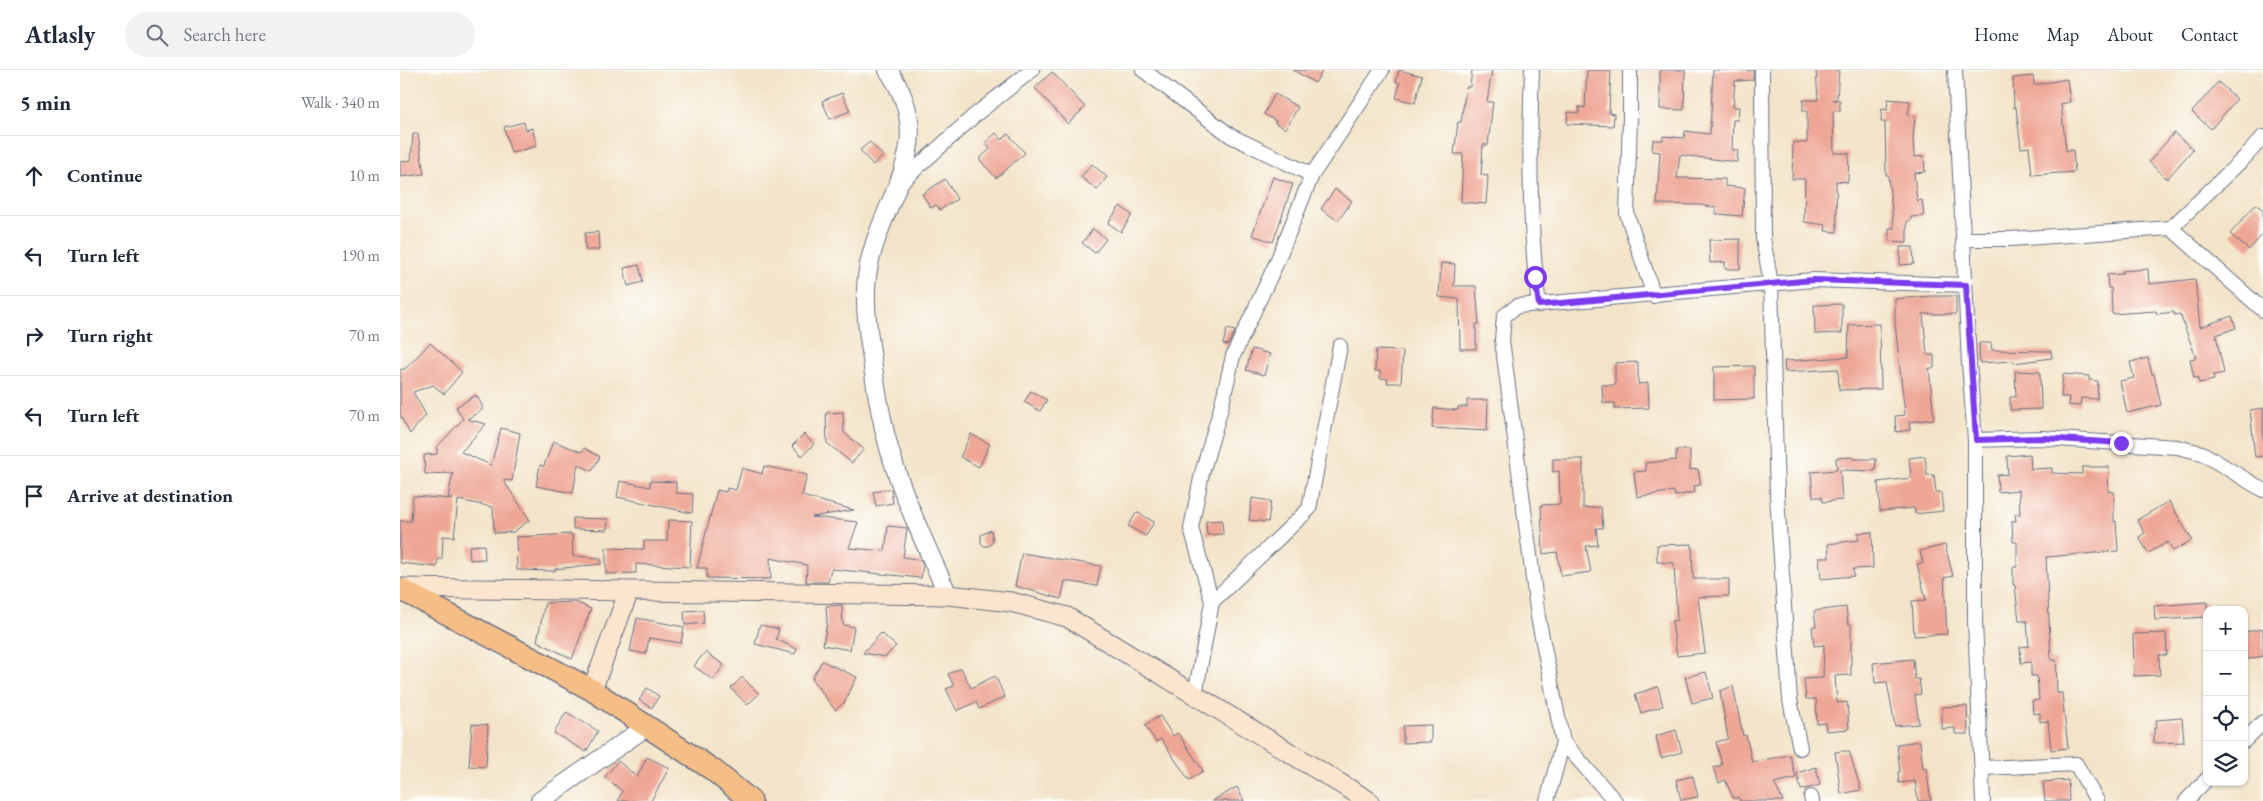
<!DOCTYPE html>
<meta charset="utf-8">
<style>
body{margin:0;font-family:"EB Garamond",serif;background:#f2f2f3;color:#1f2937}
.controls{position:absolute;right:15px;bottom:15px;display:grid;overflow:hidden;border-radius:10px;box-shadow:0 1px 4px #0004}
.controls button{width:45px;height:45px;display:grid;place-items:center;padding:0;border:0;border-bottom:1px solid #e0e1e3;background:#fff;color:#1f2937;font:25px sans-serif}
.stop{position:absolute;width:15px;height:15px;margin:-11px;border:4px solid #7c3aed;border-radius:50%;background:#fff}
.stop.end{background:#7c3aed;border-color:#fff;box-shadow:0 1px 5px #0008}
.list{margin:0;padding:0;list-style:none}
h2{display:flex;justify-content:space-between;align-items:center;height:65px;margin:0;padding:0 20px;font-size:21px}
h2 small{font-size:16px;font-weight:400;color:#747a83}
.list li{display:grid;grid-template-columns:32px 1fr auto;gap:15px;align-items:center;box-sizing:border-box;height:80px;padding:0 20px;border-top:1px solid #e0e1e3}
.list b{display:block;font-size:19px;white-space:nowrap}
.list em{font-size:16px;font-style:normal;color:#747a83}
.icon{flex:none;width:28px;height:28px;fill:none;stroke:currentColor;stroke-width:2;stroke-linecap:round;stroke-linejoin:round}
.map{position:relative;flex:none;width:1863px;height:731px;overflow:hidden}
header{display:flex;align-items:center;gap:30px;box-sizing:border-box;height:70px;padding:0 25px;background:#fff;border-bottom:1px solid #e0e1e3}
header strong{font-size:24px}
nav{display:flex;gap:28px;margin-inline-start:auto;font-size:18px}
.search{width:350px;height:45px;background:#f2f2f3;display:flex;align-items:center;gap:12px;box-sizing:border-box;padding:0 18px;border-radius:28px;color:#747a83;font-size:19px}
main{display:flex}
aside{flex:1;background:#fff}
.map>svg:first-child{display:block}
.building{fill:#eea695}
.lines{fill:none;stroke-linecap:round;stroke-linejoin:round}
.minor-casing{stroke:#676e83;stroke-width:16}
.tertiary-casing{stroke:#676e83;stroke-width:20}
.secondary-casing{stroke:#676e83;stroke-width:21}
.primary-casing{stroke:#676e83;stroke-width:24}
.minor{stroke:#fff;stroke-width:14}
.tertiary{stroke:#fff;stroke-width:18}
.secondary{stroke:#fbe5cf;stroke-width:19}
.primary{stroke:#f6be87;stroke-width:21}
.route{stroke:#7c3aed;stroke-width:6}
</style>
<header>
<strong>Atlasly</strong>
<div class="search"><svg class="icon" aria-label="search" viewBox="0 0 24 24"><circle cx="10" cy="10" r="6"/><path d="M15 15l6 6"/></svg>Search here</div>
<nav><a>Home</a><a>Map</a><a>About</a><a>Contact</a></nav>
</header>
<main>
<aside>
<h2>5 min<small>Walk · 340 m</small></h2>
<ul class="list">
<li><svg class="icon" aria-label="ahead" viewBox="0 0 24 24"><path d="M12 20V5M6 11l6-6 6 6"/></svg><div><b>Continue</b></div><em>10 m</em></li>
<li><svg class="icon" aria-label="left" viewBox="0 0 24 24"><path d="M17 20v-9H6M10 6l-5 5 5 5"/></svg><div><b>Turn left</b></div><em>190 m</em></li>
<li><svg class="icon" aria-label="right" viewBox="0 0 24 24"><path d="M7 20v-9h11M14 6l5 5-5 5"/></svg><div><b>Turn right</b></div><em>70 m</em></li>
<li><svg class="icon" aria-label="left" viewBox="0 0 24 24"><path d="M17 20v-9H6M10 6l-5 5 5 5"/></svg><div><b>Turn left</b></div><em>70 m</em></li>
<li><svg class="icon" aria-label="arrive" viewBox="0 0 24 24"><path d="M6 21V4h12l-3 4 3 4H6"/></svg><div><b>Arrive at destination</b></div></li>
</ul>
</aside>
<div class="map">
<svg width="1863" height="731" viewBox="0 0 1863 731">
<rect width="100%" height="100%" fill="#fdfcf7"/>
<filter id="ink" filterUnits="userSpaceOnUse"><feTurbulence type="fractalNoise" baseFrequency=".02" numOctaves="2"/><feDisplacementMap in="SourceGraphic" scale="10" xChannelSelector="R" yChannelSelector="G"/><feConvolveMatrix kernelMatrix="1 2 1 2 8 2 1 2 1" color-interpolation-filters="sRGB"/></filter>
<filter id="wash" filterUnits="userSpaceOnUse"><feTurbulence type="fractalNoise" baseFrequency=".0096" numOctaves="4" result="noise"/><feDisplacementMap in="SourceGraphic" scale="20" xChannelSelector="R" yChannelSelector="G"/><feGaussianBlur stdDeviation="1.12" result="paint"/><feColorMatrix in="noise" values="0 0 0 0 0 0 0 0 0 0 0 0 0 0 0 0 0 1.4 0 .05"/><feComposite in="paint" operator="in"/></filter>
<g filter="url(#wash)">
<rect width="100%" height="100%" fill="#f3e4c9"/>
<g id="blocks">
<path class="building" d="M893,0H923L915,13Z
M999,0L1022,6L1015,33L996,28L1000,13L996,12Z
M1072,0H1092L1087,32H1093L1088,75H1083L1081,105L1088,106L1086,134L1061,132L1063,84H1054L1058,52H1061L1066,17H1070Z
M1187,0H1211L1209,43L1214,44L1213,56L1167,54L1168,42L1179,43V37L1185,38Z
M1260,0H1285L1284,40L1260,39Z
M1313,0H1353V10L1335,11L1333,37H1339L1338,50H1333L1332,80H1338L1337,92L1280,85L1277,108L1325,109V116L1345,118L1342,146L1316,144V138L1301,135L1257,134L1260,82L1252,81L1253,70H1263V66L1284,68L1285,61L1310,64Z
M1416,0H1439L1437,28L1433,30H1440V41H1433L1434,83H1449L1448,112L1436,111L1437,162L1425,161L1426,155L1404,152L1405,109H1392L1393,72L1407,73V41H1403V30H1418Z
M652,2L685,37L668,54L635,18Z
M1633,6L1634,15L1667,9L1670,32L1661,34L1666,81L1673,80L1675,102L1632,105L1629,77L1621,78L1616,37L1614,38L1613,8Z
M1818,12L1837,29L1811,59L1792,42Z
M442,23L450,41L430,49L422,31Z
M875,24L898,37L886,59L875,53L876,51L864,44Z
M1488,29L1510,31L1508,45L1515,46L1513,67L1514,87L1524,86L1525,102L1514,103L1517,131L1522,130L1524,146L1511,147V150L1507,151V172L1489,171V158H1494L1488,105H1486L1485,52H1481L1482,39L1487,40Z
M124,52L126,60L132,58L137,76L111,83L104,57Z
M596,63L602,70L608,64L625,83L596,108L579,89L590,79L585,73Z
M1774,63L1793,79L1767,109L1749,92Z
M13,64H18L24,104L0,107V92L11,90Z
M470,72L483,86L473,95L460,80Z
M692,94L707,107L697,120L681,107Z
M873,107L893,114L873,172L852,165Z
M545,109L557,129L540,140L536,135L531,138L522,124Z
M935,119L952,131L938,151L921,139Z
M1856,134L1863,140V164L1849,180L1830,164Z
M720,136L732,145L721,162L708,153Z
M693,159L706,169L695,183L682,173Z
M198,162L199,180H185V163Z
M1340,169V199H1325V192L1310,193L1309,170Z
M1500,177H1513L1514,194L1500,195Z
M1041,193L1055,194L1054,216H1076L1079,254H1076V279H1060L1059,229L1039,227Z
M239,195L243,212L228,216L224,198Z
M1748,199L1749,214L1795,209L1800,257L1832,246L1836,258L1816,265L1824,303L1813,305L1814,310L1799,313L1798,307L1794,308L1790,289L1796,288L1780,244L1774,245V242L1757,244L1756,241L1712,244L1711,218H1708L1707,205L1722,204V201Z
M1531,226H1556V244H1523L1527,285H1534V298H1529L1534,349L1509,352L1510,360L1496,362L1495,346L1505,345L1495,253V229Z
M1442,234V263L1415,264L1414,235Z
M1480,254L1481,319L1439,320L1438,299L1385,302L1384,291L1448,287L1449,255Z
M827,259L835,261L828,275L823,274Z
M30,273L62,302L44,324L33,315L13,322L26,345L10,364L0,345V299L1,300L6,298Z
M1579,273H1591L1592,280L1651,281L1652,288L1614,293V291L1580,293Z
M852,279L870,284L864,305L846,300Z
M976,280L1003,281L1001,313H987L988,309L980,308V301H975Z
M1748,288L1752,304H1754L1761,335L1727,343L1720,311L1734,308L1730,292Z
M1238,292V314L1248,313L1249,338L1215,339V333H1203L1202,315H1215V293Z
M1354,296V329L1314,330V297Z
M1615,301L1640,302L1641,339L1610,340V327H1616Z
M1663,304L1689,306V310L1698,311L1697,329L1681,328L1680,336L1668,335L1669,327H1661Z
M631,321L647,330L640,341L624,332Z
M76,325L82,335V340L67,349L86,354L61,382L91,395L101,358L120,363L112,411L103,410L130,450L113,462L94,463L93,437L58,430L54,467L43,466L42,489H38L37,497L0,493V451H11L13,426L53,429L48,428L53,403L25,404L24,385L37,384V377L63,349L56,337Z
M1067,330H1088L1087,361L1032,358L1034,338L1058,340V337H1067Z
M1863,338V386L1855,387L1850,340Z
M443,342L444,363L464,379L452,393L427,373L426,343Z
M404,364L414,374L402,386L392,376Z
M571,364L590,374L579,397L560,387Z
M153,371L182,382L184,378L200,387L192,401L178,394L173,423L136,416L140,395L144,396Z
M1276,380H1290V400L1298,399L1301,415L1294,416L1295,422L1275,426L1274,421L1237,427L1234,402L1246,401L1245,393L1276,390Z
M1630,384L1631,399L1652,398V403L1682,404V397H1709L1708,421L1714,422V452L1716,451L1718,481L1646,487L1651,590H1656L1657,623H1662L1668,678L1651,680L1648,651L1640,652V643L1633,644L1632,631L1639,630L1637,606H1631V592L1621,593L1620,577L1629,576L1627,551H1619L1615,515H1613V497H1617V472H1613L1612,451H1616L1615,444H1620L1619,420L1598,422L1597,405L1608,404L1607,386Z
M1525,386L1527,405H1534L1536,422H1541L1543,441L1515,444L1514,438L1480,441L1478,412L1511,408L1509,388Z
M1453,387V389H1476L1475,401L1440,400L1442,430L1423,432L1422,427H1413L1411,402L1437,400L1436,388Z
M1153,389H1183V438L1201,437L1203,458H1196L1198,475L1186,476L1191,502L1161,506L1157,482L1143,484L1141,435L1160,434L1159,401L1153,402Z
M364,396L407,405L402,426L454,440L412,447L458,452L449,478L485,481L488,456L507,458L503,487L521,490L523,495L521,508L431,499L428,512H406L407,495L370,488L371,509L307,508V498H297L317,420L326,422L327,418L336,420L342,398L362,404Z
M220,411L250,417V411L276,412V423L293,424L292,443L217,427Z
M491,419L493,433L476,436L473,422Z
M852,428L871,431L868,452L849,450Z
M1769,431L1792,470L1773,481L1768,472L1748,483L1739,467L1745,463L1737,450Z
M737,442L754,452L746,466L728,456Z
M173,448L208,449L207,460L173,459Z
M268,450L292,451L290,497L236,494V503L206,504V478L244,479V471H267Z
M822,450L823,464L807,465L806,451Z
M591,460L593,471L589,476H584L581,473V465Z
M1472,462L1473,498L1453,499L1454,506L1421,509L1419,488H1429L1428,474L1459,470L1458,463Z
M172,464L173,486L201,488V494L155,499V501L117,500L116,467Z
M1292,474L1293,509H1329V526L1298,527L1305,583L1277,586L1272,551L1277,550L1274,493L1257,492V475Z
M84,475L85,489L70,490L69,476Z
M1545,475L1553,506L1544,508L1547,564L1514,566L1512,531L1526,530L1517,494L1523,493L1520,481Z
M622,483L701,496L697,516L665,511L661,529L615,516Z
M176,532L191,539L172,589L137,571L145,533Z
M1807,532V547L1755,550L1754,536Z
M442,535L443,555L454,557L450,580L423,575L427,552L426,536Z
M1446,537L1448,554H1451V605L1435,606L1437,633L1447,632L1449,659L1426,661L1425,653L1417,654L1416,629H1406L1404,609L1423,608L1424,575L1414,576L1412,557L1416,556L1414,541Z
M303,540L304,553L285,555L284,541Z
M237,548L284,557L281,573L249,568L246,584L230,581Z
M360,555L379,559L376,569L397,579L395,584L355,574Z
M1863,559V586L1844,590V562Z
M481,563L496,576L485,587L463,583Z
M1766,563L1767,585H1759L1760,605L1734,606L1733,564Z
M305,582L324,595L313,610L294,596Z
M1513,589L1515,609H1519L1521,624L1515,625L1519,654L1495,656L1487,612L1475,613L1473,593Z
M422,591L457,607L444,633L435,640L412,609Z
M561,598L571,618L595,606L605,627L579,639L576,632L557,641L546,619L554,616L548,604Z
M1306,602L1313,628L1292,633L1285,607Z
M342,607L359,624L347,635L331,618Z
M1333,616L1343,666L1346,665L1352,692L1390,685L1396,708L1374,713L1383,731H1340L1338,727L1334,729L1325,710L1319,713L1313,698L1322,695L1316,672L1328,669L1320,621Z
M1258,617L1263,636L1241,643L1235,624Z
M247,618L259,626L252,638L239,630Z
M1567,636L1568,664H1555V658L1542,659V637Z
M166,642L198,661L186,682L154,663Z
M760,646L773,666L778,663L803,701L789,710L761,669L756,672L745,655Z
M1782,648L1784,672L1754,673V658H1757L1756,650Z
M72,654L88,655L86,697L69,696Z
M1031,655V672L1003,673V656Z
M1276,660L1282,682L1261,688L1256,666Z
M1520,671L1523,699L1526,698L1531,731H1518L1515,711L1499,713L1498,702H1500L1497,674Z
M1444,681H1449L1461,720L1441,724L1435,682Z
M247,687L269,698L251,731H218L222,721L205,707L218,691L237,707Z
M1416,697L1420,715L1401,720L1397,703Z
M1293,706L1298,727L1281,730L1276,710Z
M1668,710L1669,731H1645L1643,712Z
M837,717L844,731H812Z"/>
</g>
</g>
<g filter="url(#ink)">
<use href="#blocks" fill-opacity="0" stroke="#676e83" stroke-width="1"/>
<g class="lines">
<defs>
<path id="minor" d="M743,0L831,66L912,105
M1132,0C1129,77 1129,160 1139,235
M1230,0V48L1227,144L1254,226
M1362,0L1363,168L1371,214L1377,425L1390,630L1400,678
M1555,0L1569,293L1575,370V551L1583,731
M498,115L575,45L632,0
M1771,158L1845,87L1863,67
M1564,169H1610L1771,158L1863,240
M1575,370L1643,368L1777,377L1802,383L1863,420
M812,532L791,458L802,403L821,338L833,286L876,194L912,105L982,0
M795,625L812,532L909,439L940,276
M1844,671L1863,652
M1163,672L1215,731
M1582,698L1676,694L1697,731
M1411,727L1412,731
M1147,731L1163,672L1138,547L1102,270L1104,246L1117,236L1413,210L1565,215
M1786,731L1807,709"/>
<path id="tertiary" d="M488,0C543,78 478,128 467,206C464,231 467,257 471,281C474,309 479,336 485,363C499,420 525,473 548,525
M140,731L246,657"/>
<path id="secondary" d="M0,518L548,525L611,532L667,547L969,731
M192,620L229,521"/>
<path id="primary" d="M0,519L192,620L313,700L351,731"/>
</defs>
<use href="#minor" class="minor-casing"/>
<use href="#tertiary" class="tertiary-casing"/>
<use href="#secondary" class="secondary-casing"/>
<use href="#primary" class="primary-casing"/>
<use href="#minor" class="minor"/>
<use href="#tertiary" class="tertiary"/>
<use href="#secondary" class="secondary"/>
<use href="#primary" class="primary"/>
</g>
</g>
<g class="lines" filter="url(#ink)">
<path class="route" d="M1135,207L1139,235L1413,210L1566,215L1576,370L1643,368L1721,373"/>
</g>
</svg>
<div class="controls">
<button>+</button>
<button>−</button>
<button><svg class="icon" aria-label="locate" viewBox="0 0 24 24"><circle cx="12" cy="12" r="6"/><path d="M12 2v4M12 18v4M2 12h4M18 12h4"/></svg></button>
<button><svg class="icon" aria-label="layers" viewBox="0 0 24 24"><path d="M12 4l9 5-9 5-9-5zM3 14l9 5 9-5"/></svg></button>
</div>
<div class="stop" style="left:1135px;top:207px"></div>
<div class="stop end" style="left:1721px;top:373px"></div>
</div>
</main>
